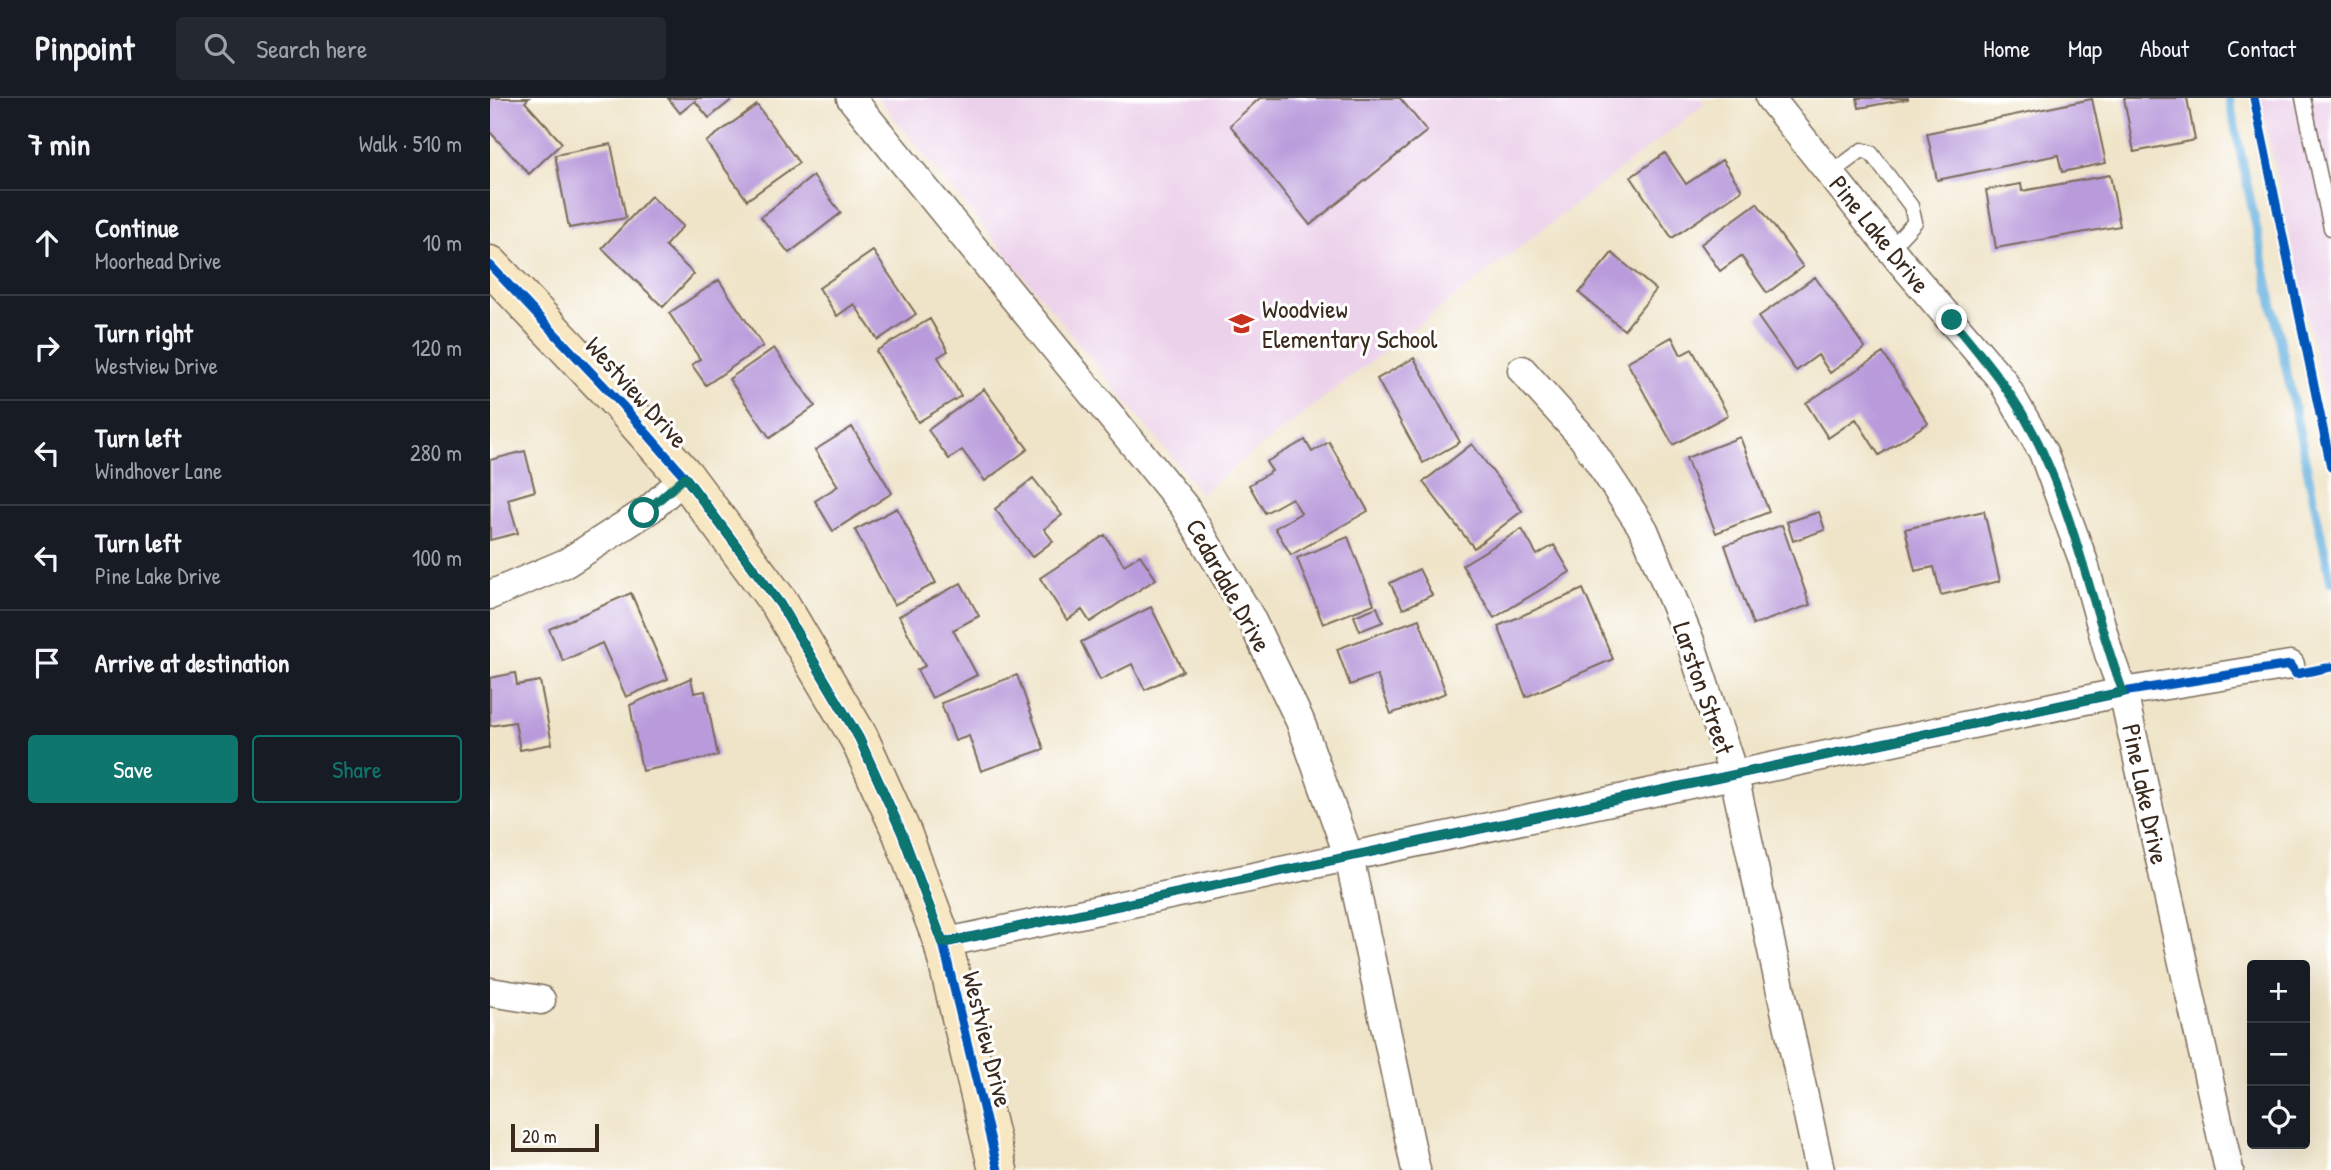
<!DOCTYPE html>
<meta charset="utf-8">
<style>
body{margin:0;font-family:"Patrick Hand",sans-serif;background:#242831;color:#f1f3f6}
.controls{position:absolute;right:21px;bottom:21px;display:grid;overflow:hidden;border-radius:7px;box-shadow:0 7px 28px #0002}
.controls button{width:63px;height:63px;display:grid;place-items:center;padding:0;border:0;border-bottom:2px solid #363941;background:#171b24;color:#f1f3f6;font:35px sans-serif}
.scale{position:absolute;left:21px;bottom:18px;width:88px;box-sizing:border-box;padding-left:7px;border:4px solid #3b2a1e;border-top:0;font-size:19px;line-height:24px;white-space:nowrap;color:#3b2a1e;-webkit-text-stroke:5px #fff;paint-order:stroke}
.stop{position:absolute;width:21px;height:21px;margin:-16px;border:5px solid #0f766e;border-radius:50%;background:#fff}
.stop.end{background:#0f766e;border-color:#fff;box-shadow:0 2px 7px #0008}
.list{margin:0;padding:0;list-style:none}
h2{display:flex;justify-content:space-between;align-items:center;height:91px;margin:0;padding:0 28px;font-size:30px}
h2 small{font-size:23px;font-weight:400;color:#9ea1a6}
.list li{display:grid;grid-template-columns:46px 1fr auto;gap:21px;align-items:center;box-sizing:border-box;height:105px;padding:0 28px;border-top:2px solid #363941}
.list b{display:block;font-size:26px;white-space:nowrap}
.list p{margin:0;font-size:23px;white-space:nowrap;color:#9ea1a6}
.list em{font-size:23px;font-style:normal;color:#9ea1a6}
.actions{display:flex;gap:14px;padding:21px 28px}
.actions a{flex:1;padding:16px 0;border:2px solid #0f766e;border-radius:7px;text-align:center;font-size:24px;color:#0f766e}
.actions .main{background:#0f766e;color:#fff}
.icon{flex:none;width:38px;height:38px;fill:none;stroke:currentColor;stroke-width:2;stroke-linecap:round;stroke-linejoin:round}
.map{position:relative;flex:none;width:1841px;height:1072px;overflow:hidden}
header{display:flex;align-items:center;gap:42px;box-sizing:border-box;height:98px;padding:0 35px;background:#171b24;border-bottom:2px solid #363941}
header strong{font-size:33px}
nav{display:flex;gap:38px;margin-inline-start:auto;font-size:24px}
.search{width:490px;height:63px;background:#242831;display:flex;align-items:center;gap:18px;box-sizing:border-box;padding:0 24px;border-radius:7px;color:#9ea1a6;font-size:26px}
main{display:flex}
aside{flex:1;background:#171b24}
.map>svg:first-child{display:block}
.built{fill:#ecd1ea}
.lines{fill:none;stroke-linecap:round;stroke-linejoin:round}
.stream{stroke:#65b0de;stroke-width:9}
.building{fill:#b99bdb}
.service-casing{stroke:#7a6b5a;stroke-width:17}
.minor-casing{stroke:#7a6b5a;stroke-width:31}
.secondary-casing{stroke:#7a6b5a;stroke-width:41}
.service{stroke:#fff;stroke-width:14}
.minor{stroke:#fff;stroke-width:28}
.secondary{stroke:#f8e7c3;stroke-width:38}
.cycleway-casing{stroke:#fff;stroke-width:13}
.cycleway{stroke:#0057b8;stroke-width:9}
.route{stroke:#0f766e;stroke-width:9}
.labels{text-anchor:middle;dominant-baseline:central;stroke-width:6;stroke-linejoin:round;paint-order:stroke}
.street-label{font-size:26px;fill:#3b2a1e;stroke:#fff}
.poi-label{font-size:26px;fill:#3b2a1e;stroke:#fff;text-anchor:start}
</style>
<header>
<strong>Pinpoint</strong>
<div class="search"><svg class="icon" aria-label="search" viewBox="0 0 24 24"><circle cx="10" cy="10" r="6"/><path d="M15 15l6 6"/></svg>Search here</div>
<nav><a>Home</a><a>Map</a><a>About</a><a>Contact</a></nav>
</header>
<main>
<aside>
<h2>7 min<small>Walk · 510 m</small></h2>
<ul class="list">
<li><svg class="icon" aria-label="ahead" viewBox="0 0 24 24"><path d="M12 20V5M6 11l6-6 6 6"/></svg><div><b>Continue</b><p>Moorhead Drive</p></div><em>10 m</em></li>
<li><svg class="icon" aria-label="right" viewBox="0 0 24 24"><path d="M7 20v-9h11M14 6l5 5-5 5"/></svg><div><b>Turn right</b><p>Westview Drive</p></div><em>120 m</em></li>
<li><svg class="icon" aria-label="left" viewBox="0 0 24 24"><path d="M17 20v-9H6M10 6l-5 5 5 5"/></svg><div><b>Turn left</b><p>Windhover Lane</p></div><em>280 m</em></li>
<li><svg class="icon" aria-label="left" viewBox="0 0 24 24"><path d="M17 20v-9H6M10 6l-5 5 5 5"/></svg><div><b>Turn left</b><p>Pine Lake Drive</p></div><em>100 m</em></li>
<li><svg class="icon" aria-label="arrive" viewBox="0 0 24 24"><path d="M6 21V4h12l-3 4 3 4H6"/></svg><div><b>Arrive at destination</b></div></li>
</ul>
<div class="actions"><a class="main">Save</a><a>Share</a></div>
</aside>
<div class="map">
<svg width="1841" height="1072" viewBox="0 0 1841 1072">
<rect width="100%" height="100%" fill="#fff"/>
<filter id="ink" filterUnits="userSpaceOnUse"><feTurbulence type="fractalNoise" baseFrequency=".0143" numOctaves="2"/><feDisplacementMap in="SourceGraphic" scale="14" xChannelSelector="R" yChannelSelector="G"/><feConvolveMatrix kernelMatrix="1 2 1 2 8 2 1 2 1" color-interpolation-filters="sRGB"/></filter>
<filter id="wash" filterUnits="userSpaceOnUse"><feTurbulence type="fractalNoise" baseFrequency=".00686" numOctaves="4" result="noise"/><feDisplacementMap in="SourceGraphic" scale="28" xChannelSelector="R" yChannelSelector="G"/><feGaussianBlur stdDeviation="1.57" result="paint"/><feColorMatrix in="noise" values="0 0 0 0 0 0 0 0 0 0 0 0 0 0 0 0 0 1.4 0 .05"/><feComposite in="paint" operator="in"/></filter>
<g filter="url(#wash)">
<rect width="100%" height="100%" fill="#efe4c8"/>
<path class="built" d="M388,0H1210L1215,6L711,395Z
M1770,0H1841V329Z"/>
<g class="lines">
<path class="stream" d="M1739,0L1841,484"/>
</g>
<g id="blocks">
<path class="building" d="M0,0H39L35,4L72,45L39,76L0,34Z
M178,0H244L219,20L205,3L190,15Z
M770,0H910L937,33L820,127L740,27Z
M1367,0H1418V1L1369,10Z
M1634,0H1697L1705,42L1644,54Z
M1602,1L1616,65L1572,74L1568,57L1447,82L1437,35Z
M267,7L309,65L257,102L216,44Z
M121,46L136,120L79,130L65,57Z
M1175,55L1196,86L1232,62L1252,92L1182,140L1141,79Z
M1620,77L1630,128L1506,150L1496,92L1531,86L1532,93Z
M323,78L351,115L299,155L271,119Z
M161,98L193,128L175,148L204,176L173,209L112,150Z
M1267,105L1313,169L1277,195L1251,158L1230,173L1211,146Z
M383,153L426,216L388,242L364,206L347,218L329,190Z
M1122,155L1166,192L1134,232L1089,195Z
M1325,179L1375,250L1340,275L1328,257L1306,273L1268,219Z
M229,182L273,248L216,287L202,267L210,261L179,215Z
M440,221L458,253L448,259L471,298L428,324L386,253Z
M1182,239L1191,257L1202,251L1238,317L1183,347L1137,264Z
M284,250L325,308L280,340L239,281Z
M1393,255L1438,325L1389,357L1366,321L1338,340L1316,305Z
M924,260L970,344L933,365L887,281Z
M494,291L538,351L495,383L472,352L459,361L438,332Z
M362,329L402,395L343,433L325,403L348,388L325,352Z
M1250,339L1279,414L1226,435L1196,360Z
M815,342L822,354L839,344L878,413L801,457L785,430L811,415L802,400L775,415L759,387L782,373L776,364Z
M982,346L1032,413L984,450L933,384Z
M35,353L45,393L18,401L28,435L0,442V362Z
M543,380L572,417L554,431L563,443L542,459L505,411Z
M407,410L446,485L404,507L365,432Z
M1494,413L1510,483L1451,497L1444,469L1425,473L1415,431Z
M1329,414L1335,432L1303,443L1297,424Z
M1292,427L1320,507L1263,527L1235,447Z
M1032,431L1047,457L1064,447L1080,474L1004,520L972,467Z
M615,437L634,467L650,457L666,481L600,524L592,512L577,522L550,480Z
M858,439L884,506L833,526L807,460Z
M929,471L942,497L913,511L900,485Z
M471,485L489,518L463,532L487,577L442,600L427,572L435,568L409,518Z
M1093,491L1123,561L1036,599L1008,528Z
M141,495L178,581L136,599L112,545L73,563L59,531Z
M661,509L693,573L655,592L642,566L610,582L591,544Z
M887,509L893,524L870,533L864,518Z
M929,521L956,595L901,616L887,577L860,587L847,551Z
M25,575L27,587L50,583L62,646L30,652L25,624L0,628V580Z
M527,577L554,651L491,673L479,638L465,643L451,605Z
M201,580L204,595L215,593L228,658L152,673L140,607Z"/>
</g>
</g>
<g filter="url(#ink)">
<use href="#blocks" fill-opacity="0" stroke="#7a6b5a" stroke-width="2"/>
<g class="lines">
<defs>
<path id="service" d="M1813,0L1841,130
M1340,76L1372,52L1381,55L1421,108L1425,124L1400,151"/>
<path id="minor" d="M361,0L694,408L760,519L810,623L859,759L926,1072
M1280,0L1411,164L1512,282L1553,354L1593,462L1619,556L1633,594L1739,1072
M1032,272L1093,340L1154,432L1200,543L1244,678L1330,1072
M0,497L76,465L160,411L195,379
M453,845L1633,594L1800,567
M0,894L51,902"/>
<path id="secondary" d="M0,167L132,307L195,379L290,506L369,640L412,735L453,845L508,1072"/>
</defs>
<use href="#service" class="service-casing"/>
<use href="#minor" class="minor-casing"/>
<use href="#secondary" class="secondary-casing"/>
<use href="#service" class="service"/>
<use href="#minor" class="minor"/>
<use href="#secondary" class="secondary"/>
<defs>
<path id="cycleway" d="M1764,0L1841,369
M0,167L132,307L195,379L290,506L369,640L412,735L453,845L508,1072
M453,845L1633,594L1800,567L1806,576L1841,569"/>
</defs>
<use href="#cycleway" class="cycleway-casing"/>
<use href="#cycleway" class="cycleway"/>
</g>
</g>
<g class="lines" filter="url(#ink)">
<path class="route" d="M154,415L195,379L290,506L369,640L412,735L453,845L1633,594C1604,515 1588,432 1553,355C1531,305 1497,264 1462,222"/>
</g>
<defs>
<symbol id="school-bare" viewBox="-9 -9 18 18"><path d="M0-5L7-2L0 1L-7-2ZM-4 1L0 2.5L4 1V4Q0 6-4 4Z" fill="#c8321e" stroke="#fff" stroke-width="2.5" paint-order="stroke"/></symbol>
</defs>
<g fill-rule="evenodd">
<use href="#school-bare" x="734" y="208" width="35" height="35"/>
</g>
<g class="labels">
<g class="street-label">
<text transform="translate(1390 136) rotate(51)">Pine Lake Drive</text>
<text transform="translate(147 294) rotate(48)">Westview Drive</text>
<text transform="translate(739 487) rotate(61)">Cedardale Drive</text>
<text transform="translate(1214 590) rotate(71)">Larston Street</text>
<text transform="translate(1656 696) rotate(78)">Pine Lake Drive</text>
<text transform="translate(498 941) rotate(76)">Westview Drive</text>
</g>
<g class="poi-label">
<text x="772" y="210">Woodview<tspan x="772" dy="30">Elementary School</tspan></text>
</g>
</g>
</svg>
<div class="controls">
<button>+</button>
<button>−</button>
<button><svg class="icon" aria-label="locate" viewBox="0 0 24 24"><circle cx="12" cy="12" r="6"/><path d="M12 2v4M12 18v4M2 12h4M18 12h4"/></svg></button>
</div>
<div class="scale">20 m</div>
<div class="stop" style="left:154px;top:415px"></div>
<div class="stop end" style="left:1462px;top:222px"></div>
</div>
</main>
